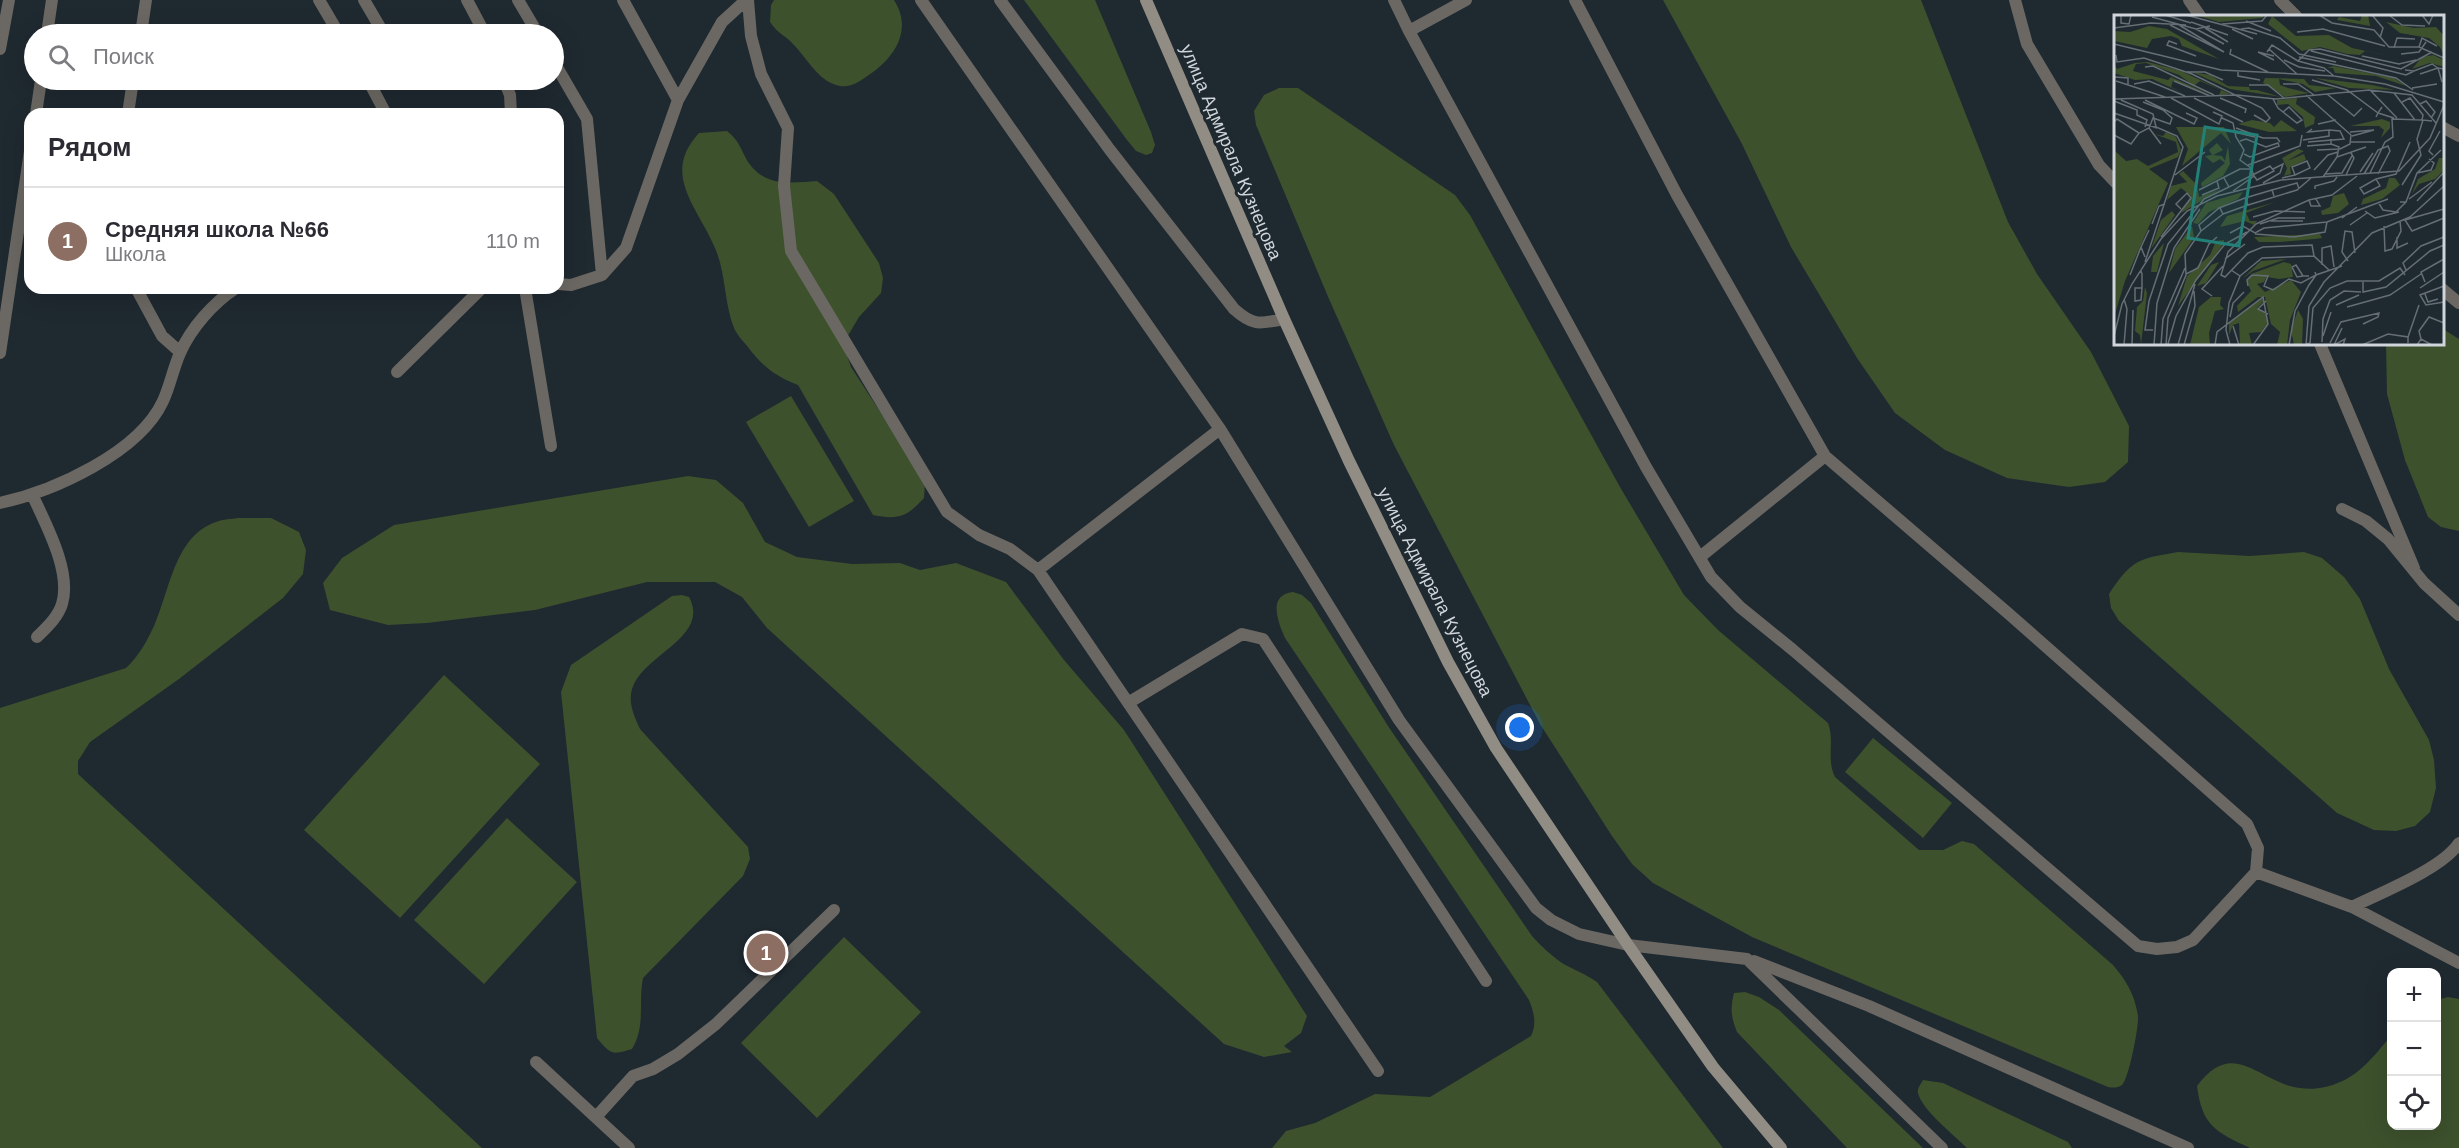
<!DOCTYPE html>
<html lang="ru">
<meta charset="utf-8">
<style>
body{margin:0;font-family:Arial,sans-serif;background:#f2f2f3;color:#2b2b33}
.controls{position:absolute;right:18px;bottom:18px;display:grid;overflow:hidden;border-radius:12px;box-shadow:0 6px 24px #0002}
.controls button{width:54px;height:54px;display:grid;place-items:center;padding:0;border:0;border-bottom:2px solid #e1e1e2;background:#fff;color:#2b2b33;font:30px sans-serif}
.you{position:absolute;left:1520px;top:728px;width:21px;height:21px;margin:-15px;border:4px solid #fff;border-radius:50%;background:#1a73e8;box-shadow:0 0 0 9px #1a73e833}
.badge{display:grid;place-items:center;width:39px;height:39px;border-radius:50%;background:#2a776a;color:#fff;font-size:20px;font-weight:700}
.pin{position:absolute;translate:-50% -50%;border:3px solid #fff;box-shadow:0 2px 6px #0006}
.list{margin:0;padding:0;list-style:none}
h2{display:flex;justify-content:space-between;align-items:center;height:78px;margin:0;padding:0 24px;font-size:26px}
h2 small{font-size:20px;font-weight:400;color:#7c7c81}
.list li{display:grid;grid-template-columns:39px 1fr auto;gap:18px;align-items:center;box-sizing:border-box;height:108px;padding:0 24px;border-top:2px solid #e1e1e2}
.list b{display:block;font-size:22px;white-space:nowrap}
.list p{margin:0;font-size:20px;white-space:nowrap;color:#7c7c81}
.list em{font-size:20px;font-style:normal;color:#7c7c81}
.icon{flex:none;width:33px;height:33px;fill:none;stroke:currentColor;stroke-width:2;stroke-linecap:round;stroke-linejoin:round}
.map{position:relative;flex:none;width:2459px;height:1148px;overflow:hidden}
.search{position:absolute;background:#fff;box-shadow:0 6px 24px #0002;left:24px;top:24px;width:540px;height:66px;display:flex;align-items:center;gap:15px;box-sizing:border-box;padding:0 21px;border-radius:33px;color:#7c7c81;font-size:22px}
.panel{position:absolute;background:#fff;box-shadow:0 6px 24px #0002;left:24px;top:108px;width:540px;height:186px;border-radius:18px}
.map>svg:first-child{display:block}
.green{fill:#3d512d}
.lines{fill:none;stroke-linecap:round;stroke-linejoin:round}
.lane{stroke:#6b6863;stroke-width:12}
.street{stroke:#6b6863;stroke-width:12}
.secondary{stroke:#918c84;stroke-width:12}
.labels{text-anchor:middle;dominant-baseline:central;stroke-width:6;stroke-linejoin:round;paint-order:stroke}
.street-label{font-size:18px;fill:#cfd5da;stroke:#1f2930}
.inset-road{fill:none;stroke:#656e74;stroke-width:1.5}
.view{fill:#228079;fill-opacity:0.15;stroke:#228079;stroke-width:3}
.inset-edge{fill:none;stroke:#cfd5da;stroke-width:3}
</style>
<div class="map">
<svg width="2459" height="1148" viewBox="0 0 2459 1148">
<rect width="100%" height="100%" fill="#1f2930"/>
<path class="green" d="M774,0H894C914,31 893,60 866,77C857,83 848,89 836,85C818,80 806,57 793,44C785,35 779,35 770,22L771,5Z
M1024,0H1095L1151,132L1155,145L1152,153L1146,155L1136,151L1127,140Z
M1663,0H1921L2008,222L2037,274L2091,352L2129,426L2128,462L2105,482L2069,487L2007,478L1945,450L1895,413L1857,358L1791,247L1742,144Z
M1279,88H1298L1455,195L1470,215L1620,487L1684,595L1718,630L1828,723C1835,741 1826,759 1835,777L1919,850H1943L1962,841L1974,844L2113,965C2126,980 2135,995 2138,1016C2139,1026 2129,1078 2122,1085C2118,1088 2112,1088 2108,1087L1752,937L1653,883L1632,864L1612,836L1540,724L1394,445L1329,299L1256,125L1254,111L1264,95Z
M727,131C739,140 741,150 748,162C765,187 790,183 817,181L834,194L879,263L883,278L881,293L859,317L843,344L851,367L925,481L924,498C907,517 898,520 873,515L798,385C775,376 762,366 748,347C743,341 737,335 734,328C724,303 726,273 715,248C697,206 661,174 699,133Z
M2443,329L2459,339V531L2441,527L2428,517L2405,460L2387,394L2386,344H2442Z
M791,396L854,501L809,527L746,422Z
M688,476L716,480L743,503L765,542L797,557L852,564L900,563L920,570L956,563L1006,582L1064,660L1124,730L1307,1016L1301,1033L1284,1046L1292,1052L1264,1057L1224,1044L767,628L742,597L715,582H647L535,610L427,623L388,625L330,610L323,583L342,558L394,525Z
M239,518H271L299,532L306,550L303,574L283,598L179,679L90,742L78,761V774L482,1148H0V708L126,668C139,656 149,638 156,621C170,588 176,535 216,522C223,519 232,519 239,518Z
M2178,552L2250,556L2304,552L2322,558L2344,577L2360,599L2389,669L2429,740L2434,760L2436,788L2430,812L2415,826L2396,831L2374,830L2337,813L2119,621L2111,608L2109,594C2132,559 2138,559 2178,552Z
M1293,592L1302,595L1311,603L1388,726L1532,936C1542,947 1551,955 1562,963C1574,970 1586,974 1597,982L1723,1148H1272L1286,1131L1315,1123L1375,1094L1430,1097L1531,1036C1537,1023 1534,1013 1529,1000L1285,638C1278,622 1267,595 1293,592Z
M682,595L689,597C711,637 642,655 632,689C628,703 634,716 640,729L748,847L750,859L743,876L643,978C638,1003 646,1026 632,1049C612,1055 611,1055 597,1038L561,692L571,665L672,596Z
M444,675L540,764L400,918L304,830Z
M1873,738L1952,803L1923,838L1845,772Z
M507,818L577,882L484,984L414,920Z
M844,937L921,1012L817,1118L741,1043Z
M1745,992L1759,997L1779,1010L1923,1148H1847L1737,1032C1731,1017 1730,1009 1734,993Z
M2448,997L2459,999V1148H2250C2216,1132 2202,1126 2197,1086C2231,1041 2253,1075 2290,1086C2307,1091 2325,1089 2340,1082C2362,1073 2376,1053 2391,1036L2392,1126H2436L2437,1000Z
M1923,1080L1943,1083L2068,1142L2072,1148H1967C1954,1135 1922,1110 1918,1093C1917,1088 1921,1084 1923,1080Z"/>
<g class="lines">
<path class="lane" d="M319,0L339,34
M364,0L384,34
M467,0L485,34
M518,0L538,34
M623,0L678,100
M748,0L751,36L761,74L788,128L784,186L791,251L947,512L979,535L1010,549L1038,570L1378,1071
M921,0L1220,429L1038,570
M1000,0L1110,150L1234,309C1253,326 1259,324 1284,319
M1394,0L1409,31
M1466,0L1409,31L1646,467L1711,577L1740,607L1793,650L2138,946L2157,949L2177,947L2193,940L2256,872L2352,907L2459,963
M1575,0L1677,195L1825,456L1700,557
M2015,0L2027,44L2099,165L2116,183
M47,34L52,0
M141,34L146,0
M0,49L9,0
M554,62L587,119L602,275
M368,80L386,114
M504,80L510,95L511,114
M36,114L41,80
M128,114L133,80
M558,284L571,285L602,275L626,248L678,100L722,22L746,0
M136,288L162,336L180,352
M525,288L551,446
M2320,344L2414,568
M0,353L30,151
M397,372L482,288
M1220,429L1399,720L1536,908L1551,920L1579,934L1628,945L1747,959L1942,1148
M1825,456L2009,614L2247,824L2258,848L2256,872
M32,494C45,523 72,571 62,604C58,617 47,627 37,637
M0,503C54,491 139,453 163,401C170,386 173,369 180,353C191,328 213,303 236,288
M2342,509L2366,521L2388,539L2424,583L2459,615
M1128,703L1242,634L1263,639L1486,981
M2352,907C2380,893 2442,869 2459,843
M1754,961L1869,1006L2188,1148
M536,1062L629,1148
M596,1117L633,1076L653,1069L678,1054L716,1024L834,910"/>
<path class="street" d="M2189,0L2200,16
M2280,0L2296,16
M2442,127L2459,136
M2442,289L2459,303"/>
<path class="secondary" d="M1146,0L1284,319L1349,461L1448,662L1496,748L1628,945L1713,1067L1781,1148"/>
</g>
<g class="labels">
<g class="street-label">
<text transform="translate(1231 152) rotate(67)">улица Адмирала Кузнецова</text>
<text transform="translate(1435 592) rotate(63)">улица Адмирала Кузнецова</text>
</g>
</g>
<g transform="translate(2114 15)">
<rect width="330" height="330" fill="#1f2930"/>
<path d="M81,0L146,1L151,0L148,3L105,7ZM248,0H254L256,11L223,5L225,2L246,6ZM158,1L182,21L215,20L238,33L276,41L251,36L246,40L233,39L206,32L188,36L154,9ZM272,7L300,13L322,12L330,21V41L326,32L315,23L286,18ZM35,11L53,14L105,44L68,31L65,24L57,21L38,24L33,33L0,26V16L16,17ZM319,40L330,45V52L316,48L298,54L308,42ZM34,47L67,56L116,79L105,80L107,75L86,66L80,71L65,60L32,48L22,49L19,56L54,65L57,62L97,80L59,66L57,72L71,79L38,64L21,65L0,58V49L3,54L21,48ZM219,51L280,63L292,71L262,61L221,58L219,53H213ZM78,57L96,60L114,71L135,72L136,75H143L167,82L116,74ZM151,63L190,64L195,70L222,73L201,77L189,69L165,64L166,70L174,73L195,78L171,82L149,68ZM201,63L258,70L281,75L235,73ZM183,83L182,89L201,102L200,109L191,113L189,102L174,89L163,90V85ZM268,104L276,107V113L267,123L270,115L265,111H236ZM138,105L156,108L160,112L167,105L183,116L155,117L124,109ZM62,112H110L117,129L107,118L68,151L74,134ZM52,117L62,122L67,135L64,142L35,154L54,168L11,266L0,302V135L12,146L23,144L34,151L64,137L62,127L40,119L49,121ZM103,128L109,135L99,140L108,141L111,146L114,131L116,149L109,161L88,172L87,168L111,148L106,144L99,148L91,141L98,140L95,135ZM184,134L190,136L173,146L190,139L192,145L176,152L177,159L170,161L173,153L168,143ZM325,143H330V155L321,164L305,169L298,179L304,164L321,154ZM69,156L83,170L85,182L107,174L67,198L77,181L67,173L53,185L57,171L73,167L65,159ZM275,163H281L286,170L268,184L247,190L249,184L272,173ZM129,177L124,184L95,197L84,209L79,208L92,188ZM230,178L235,189L224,198L208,200L207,196L216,192L219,181ZM161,187L132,198L136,206H143L140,210L131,206L106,212L113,201ZM58,196L61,200L37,234L47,205ZM78,211L80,223L55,258L61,234ZM206,219L208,223L201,224L166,227H145L140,222ZM110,225V228L64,291L73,261L96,240L102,226ZM50,228L43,257H37L39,241ZM172,244L139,256L128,264L147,246ZM105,247L92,268L83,271L97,250ZM170,247L177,249L179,262L165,264L137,259ZM136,261H153L150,267L143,269L151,277L177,265L187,277L176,305L173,330H163L166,317L157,309L151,282H144L124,297L123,291L137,276L133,267ZM31,272L33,278L27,330L26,320L21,316L23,292L29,286ZM97,282H107L106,290L110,294L101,296L95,318L96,330H76L85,292ZM147,283L150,286L143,293L153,300V309L147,317L135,318L138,330H126L125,308L119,310L115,320V308ZM184,295L189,304L188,330H180L177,315Z" fill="#3d512d"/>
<path class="inset-road" d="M7,0V8L15,9L17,0M51,0L77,8M72,0L143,19M205,0L218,8L260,15L275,32H305L330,43M258,0L269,13L266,23M275,0L288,10L311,11M308,0L315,9L319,0M38,2L82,14L96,11M132,6L157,16M77,7L114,20M108,9L148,6L153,0M56,10L110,37L65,10M0,13L37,8L72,10M91,13L114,27M82,14L110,29M118,14L139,24M127,14L135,13L166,23L185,39L222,47M183,17L209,14L271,31M0,29L107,55L220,61L271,69L330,87M63,29L55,26L53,30L82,41M305,32L308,23L323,31M280,33L283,23L301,24M117,34L116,39L154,57M155,34L183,59M197,36L292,60L300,56M153,37L158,30L184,46L195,35L206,34L287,54L318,37M287,39L305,37L312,27M2,40L3,47L30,43L78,59L148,93L156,103L152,107L140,100M160,41L144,37L160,45M248,41L285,49L302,45M185,42L282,63L299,75M170,45L185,52L211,56M184,46L210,53L220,61M31,52L39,51L100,80M291,55L300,56L318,49L324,53M124,56V61L146,65M73,57H91L109,65M306,59L324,53M1,62L14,63V69M198,65L233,75L264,98L268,92M2,66L51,82M60,66L96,81M328,67L324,53L330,54M20,69L35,66L71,81M169,69H184L200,80M135,70H154L170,83M298,73L323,69M256,75L283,103M280,78L301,105M213,79L240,101L248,93M192,80L237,120L236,129L226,134L203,135M57,83L105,109L108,101L99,97M80,83L129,107M106,83L132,94L131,98M0,84L123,80L162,84L255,75L298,80L322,108M159,84L164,93L169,97L183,108L188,105L175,92L169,97M7,85L39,99L42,112L63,121L69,132L31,247M31,85L80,109L83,103L72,98M0,86L23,95V100L33,105L31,112M288,87L296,83L309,100L308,105M306,89L312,86L321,97L317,103M0,98L43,113M262,102L264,98L280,103M108,103L119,108L122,122L130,135L126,145L137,153L140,161L119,176M0,107L3,104L25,118M204,109L222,105M35,113L47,129M122,113L149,123H163L166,127M120,117L141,122M236,117L260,115L238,121M0,120L17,129L25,118L35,113L39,103L56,109L58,103L49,95L29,87M189,125L215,121V115L194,117L198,114M126,126L132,124L152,132L164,128L165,131L136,142L130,139M194,127L230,124L226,116L215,115M237,127H261M193,131L217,129M319,140L315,136L326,116M223,142L252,132M134,150L186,131L188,120M200,155L214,140L224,137M246,157L259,138M256,158L271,127L279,122L278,104L309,105M303,158L327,135M211,159L228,158L238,141M250,159L264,135L274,131L276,136L264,159M61,160L91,137M232,160L240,143L237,138M209,162L223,142L225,132L217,129V124M110,163L115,172L156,151L160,156L143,165L140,161M168,163L181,160L196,153L193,146L178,152L181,160M262,164L266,171L250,179L246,173L262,164L282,159L296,127M149,168L166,158L169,149L159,154M288,170L307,140L303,124L309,105L318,106M201,174V171L220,166L223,162M85,175L126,154H137M158,175L183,168L185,174M88,180L105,173L103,166M131,183L158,175L160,181M295,184L318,167M195,185L197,191H206L202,184M303,186L330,157M264,187L269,195L282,197L292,187M286,187H292L303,158L317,155L320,148L315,144M106,193L109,199L134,190M330,194L291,205L298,216L330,203M251,196L261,203L285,197M139,202L161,196L191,197M228,203L243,192M157,206H189M38,209L45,191L51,189M146,209L164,203H191M236,210L253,198M270,211L271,236L278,234L287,216L286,206M87,216L109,199M116,218L129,211L141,218L150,213L213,207L274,184M141,219L180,222L211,217L213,207M47,222L77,183L73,178L62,189L67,194M283,222V233L294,228M31,242L27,232L35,215M111,244L131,229M234,246L228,237L231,216L238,217L241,238M208,250V233L217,231L220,252M215,255L200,241L198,230L149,232L134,238L111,262L107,260L114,237L142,209L195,185L218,180L243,161M292,255L289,248L307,231L330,222M27,256L28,259V273L27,285L21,286V273H28M72,259L84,253L95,229L103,222M16,260L27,232M126,261L148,243L200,241M189,261L183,262L178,252L182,250L189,261H195M249,267V277L272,272L316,236L330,230M311,267L307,257L330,244M134,271L133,265L138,260L154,261L150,271L159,275L175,264L187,268L202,260L201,257M330,271L306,280L312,290L330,287M306,273L330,257M311,279L314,287L324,284M98,281L88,274L109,251M152,286L144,294L154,299M222,290L245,280M233,292L276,280L307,259M116,302L119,288L130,277M119,311L125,330M39,315H31L35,286L54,229L90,184L115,172M0,321L8,289L18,269L47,224L73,196L103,181L167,165L285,156L316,123L330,90M209,321L217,297M294,322L305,290M307,324L305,316L315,302L330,308M208,327L209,304L216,285L230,276L247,277M216,328L227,307L265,298L264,302L249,309M54,329L62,301L82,265L111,229L133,217M192,329L196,328L199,293L216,273L233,266H265L286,253L291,260M10,330L13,294L10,284M18,330L19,295M40,330L43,288L60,233L86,194M47,330L49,304L71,253M52,330L54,303L72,260L71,239L87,216L85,210L105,193L131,183L134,190L183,175L197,163M64,330L81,269M70,330L81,291L80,276M101,330L103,317L149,282L154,309L139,330M116,330L112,315L115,288L126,261L117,255M175,330L181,296L195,270L202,260L228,251M192,330L195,291L210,267L258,218L296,202L330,171M220,330L231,324L229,330M220,330L228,313M248,330L274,319L294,322V328M269,330H294M303,330L307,324L318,330"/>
<path class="view" d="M91,112L143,120L125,231L74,223Z"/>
<rect width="330" height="330" class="inset-edge"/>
</g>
</svg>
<div class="controls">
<button>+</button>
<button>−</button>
<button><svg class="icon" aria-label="locate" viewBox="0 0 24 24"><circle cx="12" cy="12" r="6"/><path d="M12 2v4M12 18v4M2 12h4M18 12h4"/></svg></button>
</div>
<div class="you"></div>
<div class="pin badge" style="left:766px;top:953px;background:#8d6e63">1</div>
<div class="search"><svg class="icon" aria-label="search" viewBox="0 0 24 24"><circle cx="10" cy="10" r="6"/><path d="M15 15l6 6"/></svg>Поиск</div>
<section class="panel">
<h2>Рядом<small></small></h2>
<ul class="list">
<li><span class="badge" style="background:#8d6e63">1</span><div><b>Средняя школа №66</b><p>Школа</p></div><em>110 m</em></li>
</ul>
</section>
</div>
